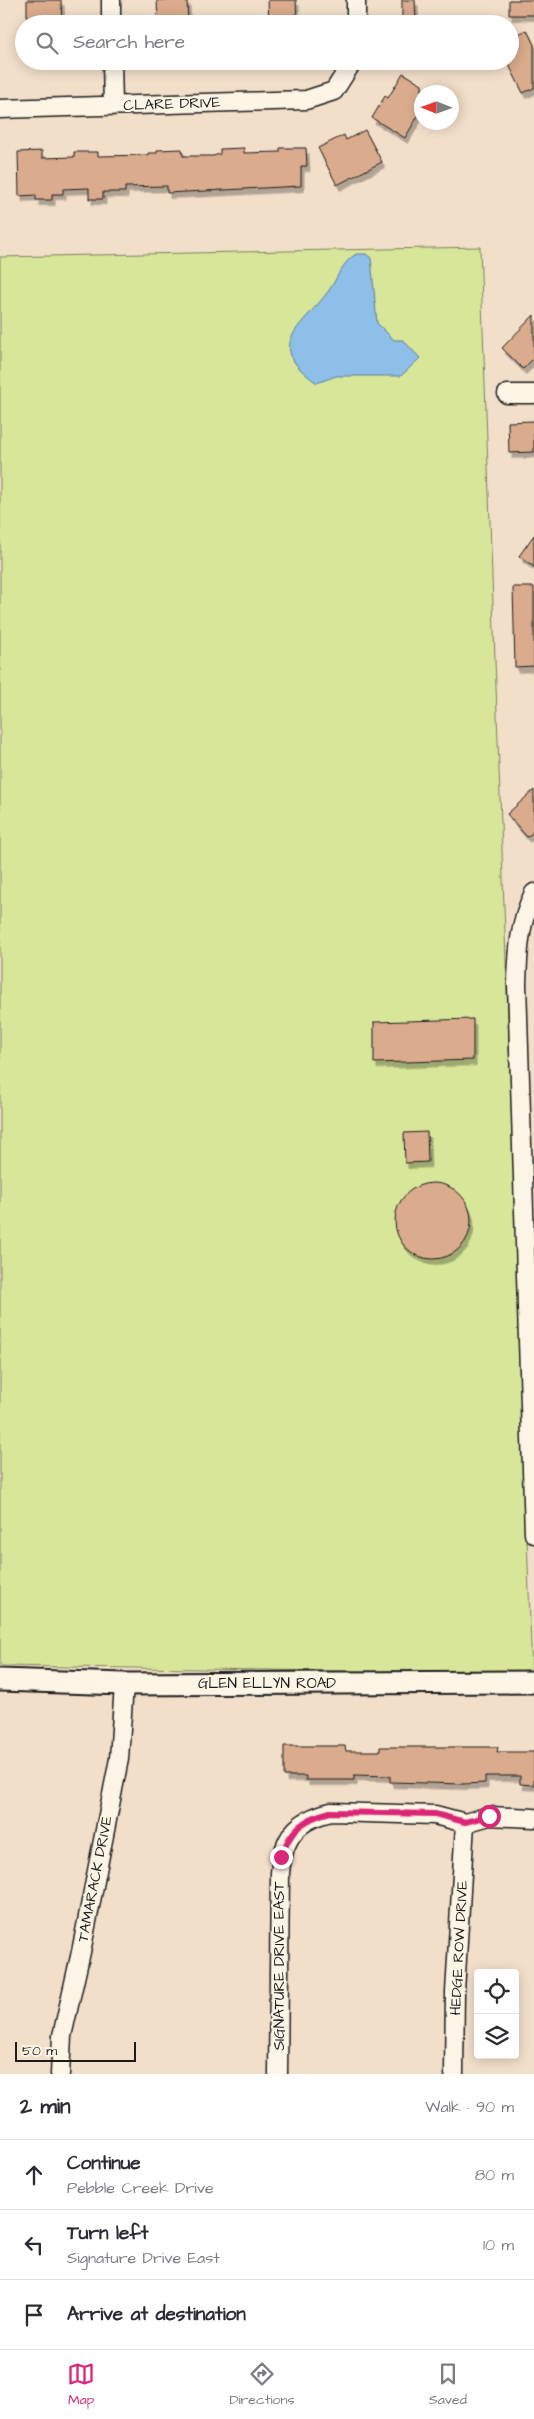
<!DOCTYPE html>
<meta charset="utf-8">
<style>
body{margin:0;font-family:"Architects Daughter",sans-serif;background:#f2f2f3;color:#2b2b33}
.controls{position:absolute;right:15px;bottom:15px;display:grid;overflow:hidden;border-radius:5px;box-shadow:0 2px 12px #0003}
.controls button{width:45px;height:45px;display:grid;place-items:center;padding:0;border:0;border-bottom:1px solid #e1e1e2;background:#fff;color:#2b2b33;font:25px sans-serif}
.compass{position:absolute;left:414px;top:85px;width:45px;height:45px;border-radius:50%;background:#fff;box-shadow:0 2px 12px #0003;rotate:271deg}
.scale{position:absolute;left:15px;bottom:12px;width:121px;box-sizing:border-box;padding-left:5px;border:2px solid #1c1c1c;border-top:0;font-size:14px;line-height:18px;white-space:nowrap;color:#1c1c1c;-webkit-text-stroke:4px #fcf5e5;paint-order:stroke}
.stop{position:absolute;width:15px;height:15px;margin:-11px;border:4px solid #db2777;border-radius:50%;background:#fff}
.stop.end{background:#db2777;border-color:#fff;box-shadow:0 1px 5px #0008}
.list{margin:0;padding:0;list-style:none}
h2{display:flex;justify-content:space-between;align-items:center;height:65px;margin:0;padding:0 20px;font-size:21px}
h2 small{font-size:16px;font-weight:400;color:#7c7c81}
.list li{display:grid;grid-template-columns:32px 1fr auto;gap:15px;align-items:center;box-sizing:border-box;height:70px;padding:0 20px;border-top:1px solid #e1e1e2}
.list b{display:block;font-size:19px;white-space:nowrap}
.list p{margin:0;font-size:16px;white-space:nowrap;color:#7c7c81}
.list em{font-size:16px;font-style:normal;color:#7c7c81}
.icon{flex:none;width:28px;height:28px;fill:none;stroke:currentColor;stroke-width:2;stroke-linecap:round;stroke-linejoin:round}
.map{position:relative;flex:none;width:534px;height:2074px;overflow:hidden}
.search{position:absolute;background:#fff;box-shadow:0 2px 12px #0003;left:15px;right:15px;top:15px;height:55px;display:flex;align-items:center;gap:12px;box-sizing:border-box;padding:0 18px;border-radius:28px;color:#7c7c81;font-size:19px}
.sheet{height:275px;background:#fff}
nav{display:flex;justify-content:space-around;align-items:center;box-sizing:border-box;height:70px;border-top:1px solid #e1e1e2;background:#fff;font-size:14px;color:#7c7c81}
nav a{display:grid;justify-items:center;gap:2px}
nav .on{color:#db2777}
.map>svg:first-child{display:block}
.green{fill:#d8e69a;stroke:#7a815b}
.water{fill:#8dbfe9;stroke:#607e97}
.building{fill:#daab8c;stroke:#1c1c1c;filter:url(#shadow)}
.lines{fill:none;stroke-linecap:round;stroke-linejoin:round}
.minor-casing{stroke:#1c1c1c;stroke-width:21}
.tertiary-casing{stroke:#1c1c1c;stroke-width:25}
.minor{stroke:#fcf5e5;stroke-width:18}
.tertiary{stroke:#fcf5e5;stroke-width:21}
.route{stroke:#db2777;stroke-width:6}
.labels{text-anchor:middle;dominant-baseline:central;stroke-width:4;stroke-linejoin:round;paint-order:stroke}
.street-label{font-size:15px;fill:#1c1c1c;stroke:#fcf5e5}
</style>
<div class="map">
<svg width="534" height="2074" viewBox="0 0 534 2074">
<defs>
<filter id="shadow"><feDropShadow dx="3" dy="5.5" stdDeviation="0" flood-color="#0004"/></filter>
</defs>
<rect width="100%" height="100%" fill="#f2dfca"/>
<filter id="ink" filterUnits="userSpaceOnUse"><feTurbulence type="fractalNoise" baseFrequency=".02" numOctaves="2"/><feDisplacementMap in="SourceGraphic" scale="10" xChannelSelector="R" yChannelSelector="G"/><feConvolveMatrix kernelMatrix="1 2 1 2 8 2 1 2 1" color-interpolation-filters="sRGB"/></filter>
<g filter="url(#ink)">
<path class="green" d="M480,247L532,1674L0,1666V257Z"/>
<path class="water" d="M356,254H366L371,258L377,323L394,340H403L420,358L401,376H336L317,383C264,346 299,329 327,293C338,279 340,264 356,254Z"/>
<path class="building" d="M27,0H61L62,24H27Z
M157,0H187L188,24H158Z
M268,0H296L297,24H269Z
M402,0H415L416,24H402Z
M509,0H534V15H509Z
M527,30L534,45V88L523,93L510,67V38Z
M403,73L422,84V109L405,138L372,118L385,96L388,98Z
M365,130L382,162L337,185L318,148L344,135L346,140Z
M244,148V153L280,152V148H306L307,166H301V186L167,193V186L125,187V192H103V199H89V188L63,189V194H52V200H36V195L19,196L18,152L42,151V158L74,157V152H98V156L148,155V153H157V150L182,149L183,156H213L220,154V149Z
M534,315V358L523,369L502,348Z
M534,421V452L509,453L508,422Z
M534,535V567L519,556Z
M513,587H534V666L515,667Z
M534,790V831L527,837L507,814Z
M473,1019V1060L374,1063V1022Z
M427,1132L428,1162L405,1163L404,1133Z
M395 1221a38 38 0 1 1 76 0a38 38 0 1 1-76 0Z
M284,1746H345L346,1751H380V1747H498L497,1752H534V1785L520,1784V1776H485V1783L463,1784L390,1782V1776L354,1775V1780H306V1776H284Z"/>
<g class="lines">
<defs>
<path id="minor" d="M111,0V24
M356,0V24
M112,61L113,106
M0,109L306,100L334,91L353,61
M507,394H534
M534,893C519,922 518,952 517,984L534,1534
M60,2074L62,2036L81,1952L119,1759L124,1684
M278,2074L280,1873C283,1838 296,1820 331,1812L435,1815L465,1823L489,1816L534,1818
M454,2074L455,1992L465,1823"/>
<path id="tertiary" d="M0,1680L124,1684L534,1682"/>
</defs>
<use href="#minor" class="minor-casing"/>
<use href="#tertiary" class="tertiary-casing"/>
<use href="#minor" class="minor"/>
<use href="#tertiary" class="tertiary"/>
</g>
</g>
<g class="lines" filter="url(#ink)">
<path class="route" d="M281,1857C290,1830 303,1819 330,1812L435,1814L465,1822L489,1816"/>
</g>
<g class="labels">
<g class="street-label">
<text transform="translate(172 104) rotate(-2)">CLARE DRIVE</text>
<text x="267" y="1683">GLEN ELLYN ROAD</text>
<text transform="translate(95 1879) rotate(-79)">TAMARACK DRIVE</text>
<text transform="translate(459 1948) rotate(-87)">HEDGE ROW DRIVE</text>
<text transform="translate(279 1966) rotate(-90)">SIGNATURE DRIVE EAST</text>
</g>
</g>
</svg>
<div class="controls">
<button><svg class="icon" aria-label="locate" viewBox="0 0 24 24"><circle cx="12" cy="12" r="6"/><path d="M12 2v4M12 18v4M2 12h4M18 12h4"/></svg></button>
<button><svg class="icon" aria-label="layers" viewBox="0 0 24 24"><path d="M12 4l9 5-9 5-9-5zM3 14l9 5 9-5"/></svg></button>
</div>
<svg class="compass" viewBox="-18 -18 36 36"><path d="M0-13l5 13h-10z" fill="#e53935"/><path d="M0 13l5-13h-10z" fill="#7c7c81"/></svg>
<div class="scale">50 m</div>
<div class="stop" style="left:489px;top:1816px"></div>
<div class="stop end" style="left:281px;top:1857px"></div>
<div class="search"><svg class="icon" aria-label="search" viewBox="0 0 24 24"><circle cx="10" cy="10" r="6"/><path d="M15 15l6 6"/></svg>Search here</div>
</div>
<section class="sheet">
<h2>2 min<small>Walk · 90 m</small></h2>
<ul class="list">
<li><svg class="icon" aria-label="ahead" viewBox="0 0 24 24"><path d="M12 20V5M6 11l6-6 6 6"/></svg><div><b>Continue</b><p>Pebble Creek Drive</p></div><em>80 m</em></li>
<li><svg class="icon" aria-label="left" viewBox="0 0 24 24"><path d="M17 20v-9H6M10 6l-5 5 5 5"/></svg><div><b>Turn left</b><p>Signature Drive East</p></div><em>10 m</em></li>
<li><svg class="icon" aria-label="arrive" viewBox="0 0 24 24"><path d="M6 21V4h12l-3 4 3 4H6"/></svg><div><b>Arrive at destination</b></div></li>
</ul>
</section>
<nav>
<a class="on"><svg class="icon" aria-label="map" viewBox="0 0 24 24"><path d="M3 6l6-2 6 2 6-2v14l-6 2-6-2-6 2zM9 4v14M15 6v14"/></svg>Map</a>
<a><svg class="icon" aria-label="directions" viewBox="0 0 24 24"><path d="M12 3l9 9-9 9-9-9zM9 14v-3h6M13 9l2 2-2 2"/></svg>Directions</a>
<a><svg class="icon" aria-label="saved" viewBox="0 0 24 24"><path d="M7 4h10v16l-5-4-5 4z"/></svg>Saved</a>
</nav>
